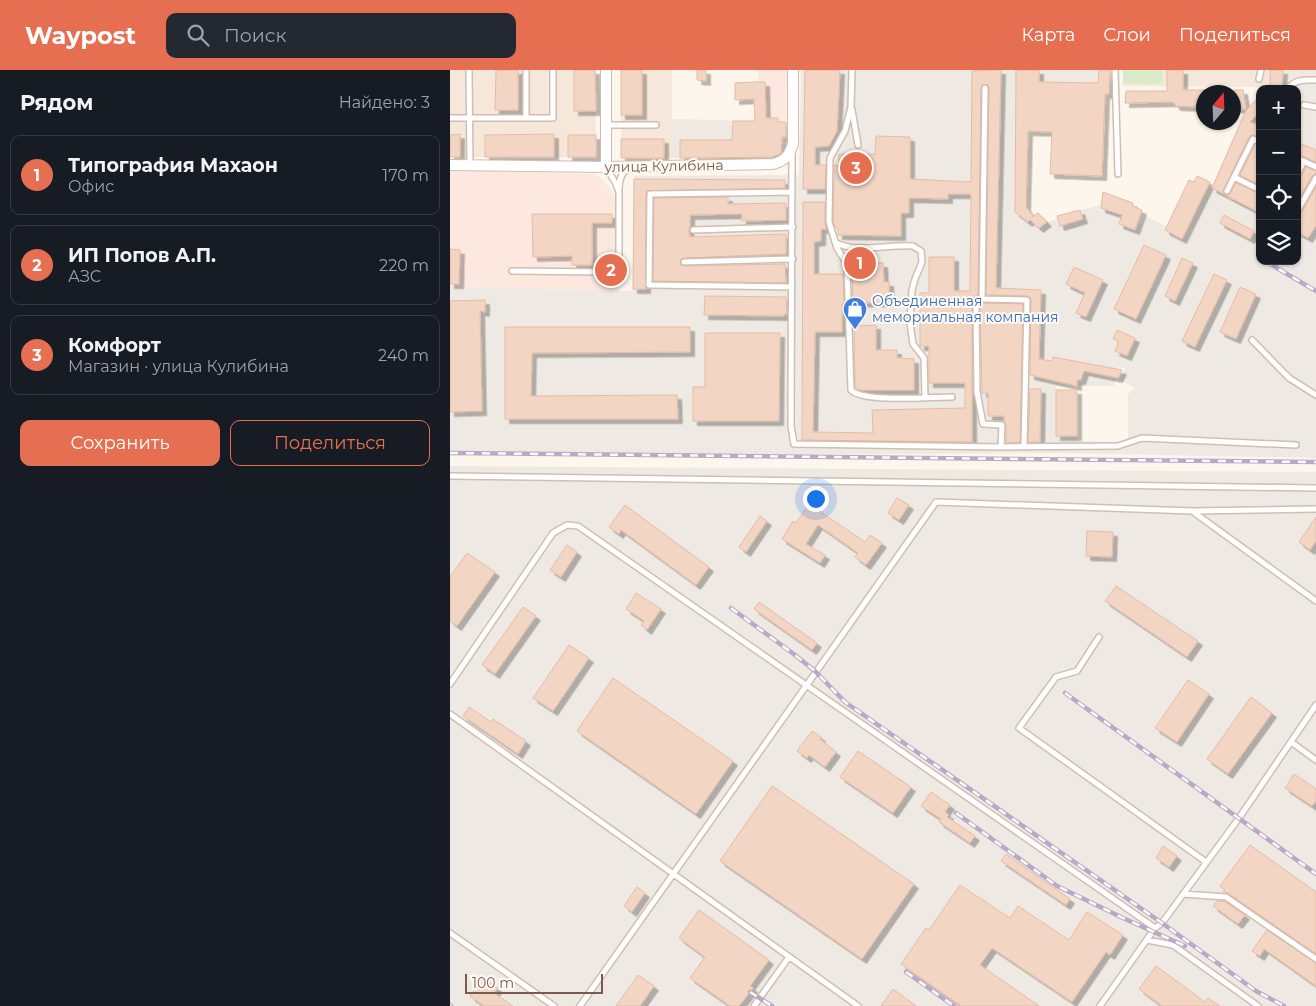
<!DOCTYPE html>
<html lang="ru">
<meta charset="utf-8">
<style>
body{margin:0;font-family:Montserrat,sans-serif;background:#242831;color:#f1f3f6}
.controls{position:absolute;right:15px;top:15px;display:grid;overflow:hidden;border-radius:10px;box-shadow:0 1px 4px #0004}
.controls button{width:45px;height:45px;display:grid;place-items:center;padding:0;border:0;border-bottom:1px solid #363941;background:#171b24;color:#f1f3f6;font:25px sans-serif}
.compass{position:absolute;left:746px;top:15px;width:45px;height:45px;border-radius:50%;background:#171b24;box-shadow:0 1px 4px #0004;rotate:19deg}
.scale{position:absolute;left:15px;bottom:12px;width:138px;box-sizing:border-box;padding-left:5px;border:2px solid #7a5c4d;border-top:0;font-size:14px;line-height:18px;white-space:nowrap;color:#7a5c4d;-webkit-text-stroke:4px #fffaf3;paint-order:stroke}
.you{position:absolute;left:365px;top:428px;width:18px;height:18px;margin:-12px;border:4px solid #fff;border-radius:50%;background:#1a73e8;box-shadow:0 0 0 8px #1a73e833}
.badge{display:grid;place-items:center;width:32px;height:32px;border-radius:50%;background:#e76f51;color:#fff;font-size:16px;font-weight:700}
.pin{position:absolute;translate:-50% -50%;border:2px solid #fff;box-shadow:0 1px 5px #0006}
.list{margin:0;padding:0;list-style:none}
h2{display:flex;justify-content:space-between;align-items:center;height:65px;margin:0;padding:0 20px;font-size:21px}
h2 small{font-size:16px;font-weight:400;color:#9ea1a6}
.list li{display:grid;grid-template-columns:32px 1fr auto;gap:15px;align-items:center;box-sizing:border-box;height:80px;margin:0 10px 10px;padding:0 10px;border:1px solid #363941;border-radius:10px}
.list b{display:block;font-size:19px;white-space:nowrap}
.list p{margin:0;font-size:16px;white-space:nowrap;color:#9ea1a6}
.list em{font-size:16px;font-style:normal;color:#9ea1a6}
.actions{display:flex;gap:10px;padding:15px 20px}
.actions a{flex:1;padding:11px 0;border:1px solid #e76f51;border-radius:10px;text-align:center;font-size:18px;color:#e76f51}
.actions .main{background:#e76f51;color:#fff}
.icon{flex:none;width:28px;height:28px;fill:none;stroke:currentColor;stroke-width:2;stroke-linecap:round;stroke-linejoin:round}
.map{position:relative;flex:none;width:866px;height:936px;overflow:hidden}
header{display:flex;align-items:center;gap:30px;box-sizing:border-box;height:70px;padding:0 25px;background:#e76f51;color:#fff}
header strong{font-size:24px}
nav{display:flex;gap:28px;margin-inline-start:auto;font-size:18px}
.search{width:350px;height:45px;background:#242831;display:flex;align-items:center;gap:12px;box-sizing:border-box;padding:0 18px;border-radius:10px;color:#9ea1a6;font-size:19px}
main{display:flex}
aside{flex:1;background:#171b24}
.map>svg:first-child{display:block}
.residential{fill:#f5e8da}
.commercial{fill:#fde8e0}
.industrial{fill:#efe9e4;fill-rule:evenodd}
.green{fill:#d8ecc9}
.building{fill:#f3d5c3;stroke:#e6bba3;filter:url(#shadow)}
.lines{fill:none;stroke-linecap:round;stroke-linejoin:round}
.lane-casing{stroke:#d1beb0;stroke-width:8}
.street-casing{stroke:#d1beb0;stroke-width:12}
.lane{stroke:#fff;stroke-width:5}
.street{stroke:#fff;stroke-width:10}
.rail-casing{stroke:#b9a8c9;stroke-width:4.5}
.rail{stroke:#fffaf3;stroke-width:2.5;stroke-dasharray:8;stroke-linecap:butt}
.labels{text-anchor:middle;dominant-baseline:central;stroke-width:4;stroke-linejoin:round;paint-order:stroke}
.street-label{font-size:14px;fill:#7a5c4d;stroke:#fffaf3}
.shop-label{font-size:14px;fill:#366cbe;stroke:#fffaf3;text-anchor:start}
</style>
<header>
<strong>Waypost</strong>
<div class="search"><svg class="icon" aria-label="search" viewBox="0 0 24 24"><circle cx="10" cy="10" r="6"/><path d="M15 15l6 6"/></svg>Поиск</div>
<nav><a>Карта</a><a>Слои</a><a>Поделиться</a></nav>
</header>
<main>
<aside>
<h2>Рядом<small>Найдено: 3</small></h2>
<ul class="list">
<li><span class="badge">1</span><div><b>Типография Махаон</b><p>Офис</p></div><em>170 m</em></li>
<li><span class="badge">2</span><div><b>ИП Попов А.П.</b><p>АЗС</p></div><em>220 m</em></li>
<li><span class="badge">3</span><div><b>Комфорт</b><p>Магазин · улица Кулибина</p></div><em>240 m</em></li>
</ul>
<div class="actions"><a class="main">Сохранить</a><a>Поделиться</a></div>
</aside>
<div class="map">
<svg width="866" height="936" viewBox="0 0 866 936">
<defs>
<filter id="shadow"><feDropShadow dx="4.5" dy="4.5" stdDeviation="0" flood-color="#0004"/></filter>
</defs>
<rect width="100%" height="100%" fill="#fdf6ec"/>
<path class="residential" d="M0,0H145L146,87H0Z
M171,0H222V88H171Z
M673,0H818V14L815,17L673,16Z"/>
<path class="commercial" d="M308,0H337L336,67L305,46L304,24H301V29L285,30V13L308,12Z
M0,100L146,104L157,114L162,121L170,144L169,221L0,217Z"/>
<path class="industrial" d="M351,0H660L659,24L579,22L576,137L583,146L588,143L596,153L607,149V146L651,135L653,122L683,133L682,136L692,140L687,153L692,154L696,146L717,157L715,161L732,169L758,116L762,118L794,41L810,23V191H847V19H814L818,13V0H866V388L605,383L304,385L0,382V217L181,221L183,219L184,106L349,105ZM668,297L675,298L669,310L686,318L678,324V368L672,372L627,371V366H606V316H664Z
M222,49L307,51L316,71L315,88H222Z
M0,396L866,402V936H0Z"/>
<path class="green" d="M673,0H712V14L673,13Z"/>
<path class="building" d="M46,0H68V40H45Z
M124,0H145L146,41H124Z
M171,0H192V45H171Z
M247,0H256V11L247,10Z
M355,0H390L387,61L379,76L365,77V95H376L375,119H353Z
M542,0H551L546,218L591,220L589,289L602,291L603,287L672,300L668,308L634,301L631,310H627V316L580,305L581,228L577,226L536,225L539,18L538,15L535,14L531,18L528,225L524,228L522,238V372L352,370L353,132H375V152L376,159H371V171L364,172V204H393L394,233H392V262H365L363,362L423,363L422,340L515,338V313H479V276H470V223H479V187H504V221H520L521,124H498V129L459,128V143H451V166L388,165V158H386L383,151L384,95L389,96V84H425L426,66L460,67V109L521,112L522,1Z
M566,0H589V12L648,13L649,0H660L659,24H655L652,106L600,104L602,62L578,61L576,137L583,146L582,147L588,143L597,152L589,158L580,150L578,152L565,142Z
M717,0H733V20H754V35H751V37L726,36L723,32L675,33L676,21H717Z
M820,0H833L832,19H820Z
M303,12H315L316,48H328V52H336V67H332L331,83L322,87L230,88V70H282L283,51H305L304,29L285,30V13Z
M784,20H793L796,39L784,38Z
M810,26V41L800,52L810,56V67L803,65L799,67L773,121L775,125H779L786,113L810,124V143L762,118L796,41Z
M10,64V87H0V65Z
M104,64V87H35V65Z
M118,65H146V87H118Z
M171,69H214V88H171Z
M847,72L866,80V92L847,84Z
M805,75L810,76V115L790,105Z
M856,97L866,101V104L862,106L847,132V109L851,107Z
M747,106L760,112L732,169L715,160L739,110L744,112Z
M184,109L335,110V118L197,121L196,124V219H183Z
M866,117V156L858,168L847,162V144L852,142Z
M653,122L683,133L682,136L692,140L685,160L669,154L672,145L651,138Z
M278,127V134L336,133V150L292,151V144L240,145V157L239,160L240,167L336,164V184L234,188L230,190L231,195L234,196L335,194L336,213L203,211L204,128Z
M630,140L633,149L610,156L607,146Z
M82,144H162V153H142V195H122V186L83,187Z
M774,145L804,161L800,169L770,153Z
M694,175L716,185L686,249L664,239Z
M0,179L10,180L9,214H0Z
M732,188L743,193L725,231L715,226Z
M403,193H433L434,212H439L440,232L403,233L402,204H404Z
M624,197L653,210L636,247L626,243L635,223L616,214Z
M764,204L777,210L745,277L732,271Z
M790,217L806,224L786,269L770,262Z
M255,226L336,227L337,244H334V246L254,245Z
M35,230V242L30,241L32,341L0,342V231Z
M532,233L573,234L570,372L556,373V355L554,351V346H538V323H532L530,238Z
M426,255V280H447V288L464,289V320H410L405,317L404,256Z
M55,257H240V282L82,283L81,326L227,325L228,349H55Z
M667,260L685,268L677,286L665,281L669,271L663,269Z
M255,263H330L329,351H243V317H255Z
M580,319H591L590,372H578Z
M606,320H627V366H606Z
M447,428L459,435L449,450L438,443Z
M359,434L415,472L420,465L432,473L416,495L405,487L408,483L368,455L356,474L375,485L370,493L332,469L343,451L346,453Z
M175,435L259,497L246,515L171,460L169,464L159,457Z
M310,446L317,451L296,482L289,477Z
M866,447V471L860,480L849,472Z
M637,461L663,462L662,487L636,486Z
M117,475L127,482L111,507L100,500Z
M17,483L45,502L7,556L0,551V507Z
M666,516L748,571L737,587L655,531Z
M186,523L211,539L197,560L191,555L194,551L176,539Z
M309,532L367,573L362,580L304,539Z
M73,537L86,546L45,604L32,595Z
M119,575L139,588L103,641L83,628Z
M163,608L283,691L246,744L127,661Z
M738,610L759,624L727,672L705,658Z
M801,627L822,643L778,704L757,689Z
M19,637L41,652L43,649L76,671L68,684L13,646Z
M362,661L371,667L370,669L386,682L375,697L359,685L357,688L347,681Z
M408,681L461,717L443,743L390,707Z
M844,704L866,719V731L862,736L835,718Z
M322,716L464,814L412,889L270,791Z
M481,722L500,735L495,742L499,745L497,747L525,766L520,773L489,752L491,749L471,736Z
M800,775L866,822V884L778,823L773,822L775,820L770,816Z
M713,776L727,786L719,797L706,788Z
M556,784L620,829L616,835L551,791Z
M510,815L560,848L568,836L619,870L637,842L673,865L660,885L656,882L622,932L542,878L530,895L589,936H511L451,894L476,858L479,860Z
M187,817L195,823L182,842L174,836Z
M767,831H774L795,845L788,854L763,836Z
M249,840L319,890L300,916L303,918L289,936H280L240,908L255,887L229,868Z
M817,860L866,893V916L814,879L810,886L802,881Z
M706,896L755,932L758,928L770,936H712L689,919Z
M188,905L204,916L190,936H166Z
M33,908L48,918L44,923L63,936H34L20,926Z
M443,919L466,936H431Z"/>
<g class="lines">
<defs>
<path id="lane" d="M19,0L20,95
M76,0V48
M402,0L401,37L395,61L380,88L379,152L387,178L395,191L397,198L401,320C413,333 482,327 502,327
M665,0L668,104
M809,9L811,0
M535,18L532,229H528L526,238L527,322L533,354L552,355L551,377
M838,19C845,9 854,10 866,10
M854,35L866,37
M402,40L408,75
M0,48H103V0
M157,55H206
M342,82L341,356L344,374L551,377L668,376L692,368L846,375
M847,88L866,97
M156,97L166,114L169,122V198L166,199
M847,105L854,91
M784,107L803,69L810,72
M169,119C169,111 171,102 179,99
M777,121L784,107L810,120
M342,122L200,124L199,215L342,217
M847,140H848L866,108
M243,160L343,157
M385,172C403,184 442,174 463,176L471,181L472,192L465,209L462,220L460,253L463,274L474,288L475,327
M234,192L343,189
M62,201L156,202
M532,229L577,230L574,376
M802,270L839,308L866,325
M0,406L866,418
M743,441L866,439
M649,567L627,601L606,607L569,658L756,792
M0,614L103,463L117,455L128,456L705,858
M0,644L408,936
M841,672L866,690
M733,824L776,827L866,889
M0,863L104,936
M697,870L723,875L808,936
M130,936L486,432L742,441L866,531
M304,936L339,887
M650,936L705,858L712,853L789,748L866,635"/>
<path id="street" d="M0,95L156,97L323,94C335,91 339,86 343,74V0
M156,97V0"/>
</defs>
<use href="#lane" class="lane-casing"/>
<use href="#street" class="street-casing"/>
<use href="#lane" class="lane"/>
<use href="#street" class="street"/>
<defs>
<path id="rail" d="M815,191L866,221
M0,383L866,392
M281,538L345,585L365,601L395,632L712,853L806,921L834,936
M615,623L866,804
M506,743L607,816L673,848L735,876
M456,902L504,936
M300,922L322,936
M0,935L1,936"/>
</defs>
<use href="#rail" class="rail-casing"/>
<use href="#rail" class="rail"/>
</g>
<defs>
<symbol id="shop-pin" viewBox="-11 -11 22 30"><path d="M0 17L-7.5 6A9.5 9.5 0 1 1 7.5 6Z" fill="#3f7fe0" stroke="#fffaf3"/><path d="M-5-2.5h2.3a2.7 3.5 0 0 1 5.4 0H5L5.5 6h-11ZM-1.5-2.5h3a1.5 2.3 0 0 0-3 0Z" fill="#fff"/></symbol>
</defs>
<g fill-rule="evenodd">
<use href="#shop-pin" x="391" y="225" width="28" height="38"/>
</g>
<g class="labels">
<g class="street-label">
<text transform="translate(214 96) rotate(-1)">улица Кулибина</text>
</g>
<g class="shop-label">
<text x="422" y="231">Объединенная<tspan x="422" dy="16">мемориальная компания</tspan></text>
</g>
</g>
</svg>
<div class="controls">
<button>+</button>
<button>−</button>
<button><svg class="icon" aria-label="locate" viewBox="0 0 24 24"><circle cx="12" cy="12" r="6"/><path d="M12 2v4M12 18v4M2 12h4M18 12h4"/></svg></button>
<button><svg class="icon" aria-label="layers" viewBox="0 0 24 24"><path d="M12 4l9 5-9 5-9-5zM3 14l9 5 9-5"/></svg></button>
</div>
<svg class="compass" viewBox="-18 -18 36 36"><path d="M0-13l5 13h-10z" fill="#e53935"/><path d="M0 13l5-13h-10z" fill="#9ea1a6"/></svg>
<div class="scale">100 m</div>
<div class="you"></div>
<div class="pin badge" style="left:410px;top:193px">1</div>
<div class="pin badge" style="left:161px;top:200px">2</div>
<div class="pin badge" style="left:406px;top:98px">3</div>
</div>
</main>
